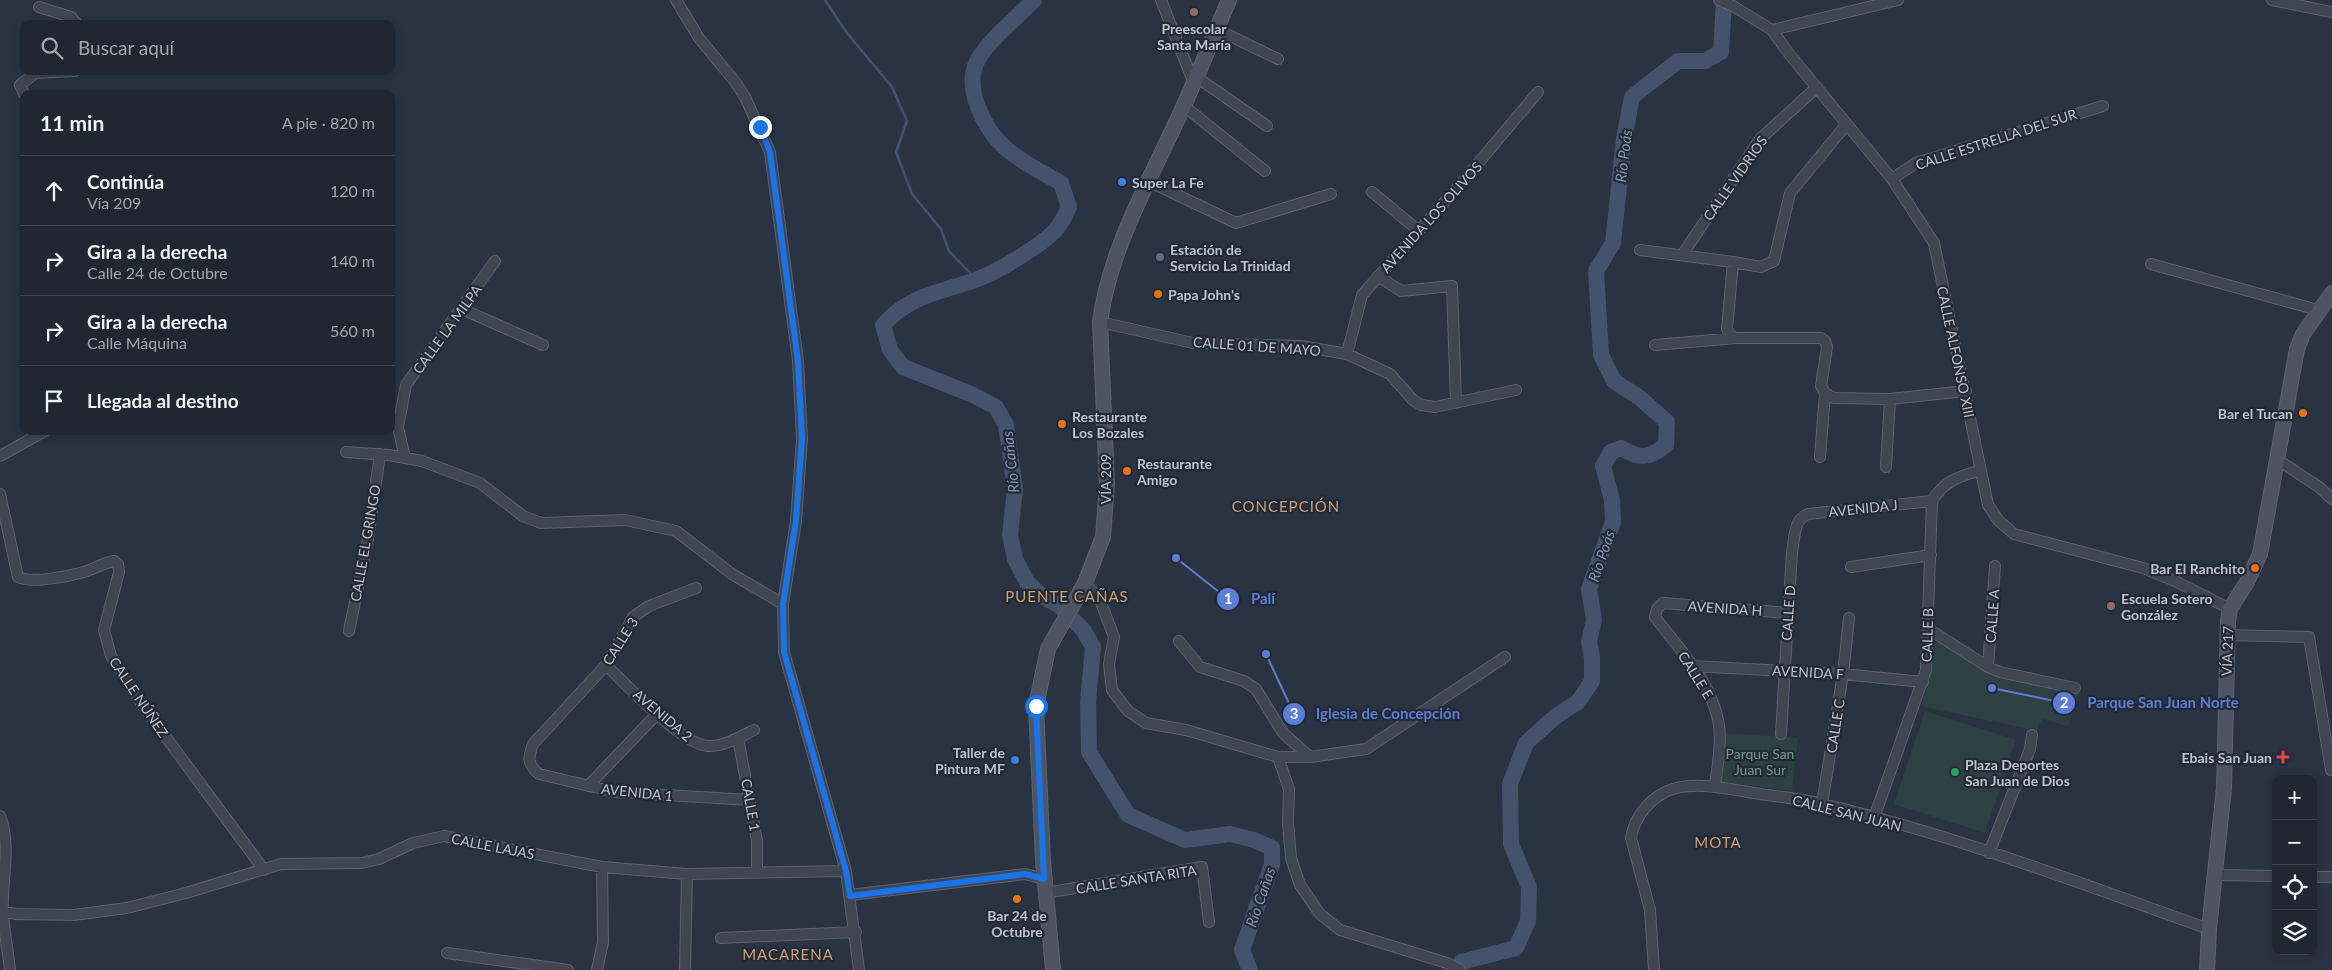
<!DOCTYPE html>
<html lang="es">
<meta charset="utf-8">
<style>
body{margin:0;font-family:Lato,sans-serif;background:#282e3a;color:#f1f3f6}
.controls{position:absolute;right:15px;bottom:15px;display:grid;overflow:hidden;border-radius:10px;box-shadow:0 2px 8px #0003}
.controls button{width:45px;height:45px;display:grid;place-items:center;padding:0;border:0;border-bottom:1px solid #3d434d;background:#202632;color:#f1f3f6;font:25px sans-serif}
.stop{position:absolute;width:15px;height:15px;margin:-11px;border:4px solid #1a73e8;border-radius:50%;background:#fff}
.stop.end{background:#1a73e8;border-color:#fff;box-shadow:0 1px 5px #0008}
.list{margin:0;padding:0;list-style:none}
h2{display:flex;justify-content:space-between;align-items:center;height:65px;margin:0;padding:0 20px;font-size:21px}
h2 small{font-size:16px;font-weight:400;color:#a2a5ac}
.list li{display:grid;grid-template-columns:32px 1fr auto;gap:15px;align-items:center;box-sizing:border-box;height:70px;padding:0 20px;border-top:1px solid #3d434d}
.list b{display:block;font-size:19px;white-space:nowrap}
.list p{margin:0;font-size:16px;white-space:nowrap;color:#a2a5ac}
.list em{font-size:16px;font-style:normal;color:#a2a5ac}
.icon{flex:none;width:28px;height:28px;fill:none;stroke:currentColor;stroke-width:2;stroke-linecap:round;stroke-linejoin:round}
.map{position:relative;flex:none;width:2332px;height:970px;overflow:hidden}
.search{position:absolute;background:#202632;box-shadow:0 2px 8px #0003;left:20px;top:20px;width:375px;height:55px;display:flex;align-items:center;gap:12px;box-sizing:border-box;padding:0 18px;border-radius:10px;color:#a2a5ac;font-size:19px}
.panel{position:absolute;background:#202632;box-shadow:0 2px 8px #0003;left:20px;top:90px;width:375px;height:345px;border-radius:10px}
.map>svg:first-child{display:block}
.green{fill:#2d4144}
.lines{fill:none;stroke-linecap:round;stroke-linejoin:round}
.stream{stroke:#44526b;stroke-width:2.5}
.river{stroke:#44526b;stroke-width:16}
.street-casing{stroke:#5d636f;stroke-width:12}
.secondary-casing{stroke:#5d636f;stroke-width:16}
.street{stroke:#3e4652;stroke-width:10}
.secondary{stroke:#4d5564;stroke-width:14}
.route{stroke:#1a73e8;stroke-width:6}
.education-dot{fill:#8d6e63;stroke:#232a37;stroke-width:2}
.shop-dot{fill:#3f7fe0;stroke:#232a37;stroke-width:2}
.service-dot{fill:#5c6f8a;stroke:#232a37;stroke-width:2}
.food-dot{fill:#e8710a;stroke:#232a37;stroke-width:2}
.health-dot{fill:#e0444e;stroke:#232a37;stroke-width:2}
.leisure-dot{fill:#2e9e5b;stroke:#232a37;stroke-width:2}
.labels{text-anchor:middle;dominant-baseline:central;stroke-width:4.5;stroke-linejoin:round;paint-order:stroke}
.poi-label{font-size:14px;font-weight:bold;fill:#bcc1cb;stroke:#232a37;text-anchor:start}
.street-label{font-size:14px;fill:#bcc1cb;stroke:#232a37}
.park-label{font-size:14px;fill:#759a7f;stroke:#232a37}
.water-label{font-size:15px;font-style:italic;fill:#8696b0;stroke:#232a37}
.neighbourhood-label{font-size:15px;letter-spacing:1px;fill:#cd9f75;stroke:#232a37}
.leader{fill:none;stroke:#5d7cd3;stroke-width:2}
.callout-dot{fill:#5d7cd3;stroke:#232a37;stroke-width:2}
.mark-label{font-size:15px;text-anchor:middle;font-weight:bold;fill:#fff}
.callout-label{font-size:15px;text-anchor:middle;font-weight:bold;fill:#5d7cd3;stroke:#232a37;stroke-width:4.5;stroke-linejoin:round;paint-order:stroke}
</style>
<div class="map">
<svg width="2332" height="970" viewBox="0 0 2332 970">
<rect width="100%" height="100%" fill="#2a3342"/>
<path class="green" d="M1941,641L2009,677L2080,693L2068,726L2042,719L2037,731L1921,706L1933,665V644Z
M1925,711L2016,740L1985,833L1894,804Z
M1724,733L1798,738L1792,790L1721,782Z"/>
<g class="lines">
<path class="stream" d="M825,0L847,33L892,87L907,121L896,152L912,194L941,229L949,251L977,280"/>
<path class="river" d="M1034,0C1018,17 983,44 975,66C970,80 973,94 978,107C994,150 1024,162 1061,183L1069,207C1060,229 1051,236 1032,249C1014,261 995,273 975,280C939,293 910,295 883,325L890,350L903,367L973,395L996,407L1006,425L1015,489L1010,535L1015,559L1027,582L1042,596L1060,606L1084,631L1093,647L1088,702L1089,752L1128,815L1185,840L1230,834L1254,840L1272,848V864L1242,950L1250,970
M1457,970L1461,962L1516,948L1528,921L1529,887L1511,844L1510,784L1526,743L1556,716L1578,702L1592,681V658L1589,642L1594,620L1589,589L1613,522L1612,500L1603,466L1611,452L1621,448C1640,459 1649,459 1666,445L1667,422L1640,398L1614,381L1601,355L1596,271L1613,243L1624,139L1632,97L1678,61H1705L1721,52L1724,0"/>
<defs>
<path id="street" d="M676,0L699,38L736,83L745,97L770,152L798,361L802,439L796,521L783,604L784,652L846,871L859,970
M1161,0L1193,81
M1719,0L1733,6L1772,30L1790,55L1892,179L1934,243L1988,505L1999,521L2014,534L2143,568L2175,581L2230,609
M2272,0L2332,12
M39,7L71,17L77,24
M1216,29L1278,59
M1772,30L1898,0
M1195,76L1267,126
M24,94L20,85L35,73L75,71
M1184,106L1265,171
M1892,179L1916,163L2103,106
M1148,181L1236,223L1331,194
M1372,192L1419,231
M1640,250L1733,262L1727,329L1730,335L1736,338
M1682,255L1760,139L1817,87
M1733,262L1761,267L1774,261L1790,193L1846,125
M2151,264L2318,310
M1378,276L1401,291L1452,286L1456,402
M462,309L543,345
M1100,322L1193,343L1301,346L1347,354L1390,374L1413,400L1421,405L1435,407L1516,390
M1655,345L1736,338H1821L1825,341L1827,347L1821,386L1825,393L1834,398L1890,399L1966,391
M1347,354L1362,295L1464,180L1538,92
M346,452L389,455L422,461L480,483L523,516L541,523L625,520L676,531L732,574L783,604
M0,456L45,431
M1820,457L1825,393
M405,458L398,427L406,385L495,261
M2278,460L2319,487L2332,499
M1886,467L1890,399
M0,494L18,577C31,584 70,576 84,572C94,569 103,563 114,561L118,564L119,572L104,630L111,656L143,706L264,870
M1851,567L1931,555
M1085,583L1100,600L1114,637L1109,664L1112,690L1128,711L1146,723L1186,730L1278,757H1310L1366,749L1505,657
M696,588L649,606L633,617L606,665L533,744C528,758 527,764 539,774L615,792L750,800
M1927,628L1988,667L2000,672L2075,688
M349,631L368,539L380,454
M2228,635L2309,637L2331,770
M1179,641L1200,667L1244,681L1256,689L1283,733L1310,757
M606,665C627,685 680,743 707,746C723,747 740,737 754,730
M1692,666L1843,674L1923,682
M1988,667L1995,566
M1781,734L1792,552C1795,538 1793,520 1808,514L1932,501
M738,738L757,841V873
M1278,757L1289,789L1288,823L1291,858L1300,885L1320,914L1340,930L1447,963L1460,970
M588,786L657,714
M1715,787C1717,767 1722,745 1719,725C1713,684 1680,650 1655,617L1657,609L1663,603L1788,613
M1822,804L1843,674L1849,618
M0,816C12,846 1,881 3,912C4,931 8,951 10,970
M1874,818L1926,670L1932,501C1943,482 1959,476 1979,471
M1989,853L2030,749L2032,735
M2215,875L2276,876
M2313,877H2332
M1045,893L1202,867L1209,922
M850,895L1025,874L1044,879
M0,911L16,914L74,915L127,908L186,893L281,864L362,863L379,859L413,843L444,836L602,867L687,874L846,871
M721,938L856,932
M447,953L568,970
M597,970L603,942L602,867
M685,970L687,874
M1654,970L1650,910L1631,838C1634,817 1652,795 1673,789C1699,781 1734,790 1760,794C1781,797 1803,799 1823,804C1955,835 2082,884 2209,929"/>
<path id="secondary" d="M1053,970L1043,861L1036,706L1048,649L1085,583L1103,537L1107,484L1100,322C1109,253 1145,189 1174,127C1194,85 1211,42 1229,0
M2207,970L2209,929L2224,788L2228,621L2230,609L2247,582L2260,554L2297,349L2303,334L2332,293"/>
</defs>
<use href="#street" class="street-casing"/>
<use href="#secondary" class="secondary-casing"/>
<use href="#street" class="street"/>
<use href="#secondary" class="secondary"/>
</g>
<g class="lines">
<path class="route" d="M760,127L770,152L798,361L802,438L796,520L783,604L784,652L846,871L850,896L1025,874L1044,879L1036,706"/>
</g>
<g class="education-dot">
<circle cx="1194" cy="12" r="5"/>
<circle cx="2111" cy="606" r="5"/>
</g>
<g class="shop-dot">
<circle cx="1122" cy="182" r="5"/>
<circle cx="1015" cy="760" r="5"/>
</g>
<circle class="service-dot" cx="1160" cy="257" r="5"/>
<g class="food-dot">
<circle cx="1158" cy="294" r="5"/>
<circle cx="2303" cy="413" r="5"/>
<circle cx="1062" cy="424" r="5"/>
<circle cx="1127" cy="471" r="5"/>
<circle cx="2255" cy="568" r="5"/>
<circle cx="1017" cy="899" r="5"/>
</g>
<path class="health-dot" d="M2280.5 749.5h5v5h5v5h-5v5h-5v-5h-5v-5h5z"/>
<circle class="leisure-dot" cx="1955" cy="772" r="5"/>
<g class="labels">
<g class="poi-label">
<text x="1194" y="28" text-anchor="middle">Preescolar<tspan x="1194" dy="16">Santa María</tspan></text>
<text x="1132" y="182">Super La Fe</text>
<text x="1170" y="249">Estación de<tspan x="1170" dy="16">Servicio La Trinidad</tspan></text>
<text x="1168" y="294">Papa John's</text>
<text x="2293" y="413" text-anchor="end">Bar el Tucan</text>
<text x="1072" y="416">Restaurante<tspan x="1072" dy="16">Los Bozales</tspan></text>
<text x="1137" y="463">Restaurante<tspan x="1137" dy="16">Amigo</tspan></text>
<text x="2245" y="568" text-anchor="end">Bar El Ranchito</text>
<text x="2121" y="598">Escuela Sotero<tspan x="2121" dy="16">González</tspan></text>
<text x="1005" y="752" text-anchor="end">Taller de<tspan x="1005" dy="16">Pintura MF</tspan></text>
<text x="2272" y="757" text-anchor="end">Ebais San Juan</text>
<text x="1965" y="764">Plaza Deportes<tspan x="1965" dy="16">San Juan de Dios</tspan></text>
<text x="1017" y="915" text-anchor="middle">Bar 24 de<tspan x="1017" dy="16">Octubre</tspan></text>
</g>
<g class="street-label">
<text transform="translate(1996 139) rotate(-18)">CALLE ESTRELLA DEL SUR</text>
<text transform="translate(1735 178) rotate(-55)">CALLE VIDRIOS</text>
<text transform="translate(1431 217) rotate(-48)">AVENIDA LOS OLIVOS</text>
<text transform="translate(447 329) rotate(-54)">CALLE LA MILPA</text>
<text transform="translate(1257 346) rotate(4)">CALLE 01 DE MAYO</text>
<text transform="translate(1956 352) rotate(78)">CALLE ALFONSO XIII</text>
<text transform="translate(1105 479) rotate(-90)">VÍA 209</text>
<text transform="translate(1863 508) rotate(-6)">AVENIDA J</text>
<text transform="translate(365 543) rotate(-80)">CALLE EL GRINGO</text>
<text transform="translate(1725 608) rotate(4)">AVENIDA H</text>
<text transform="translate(1788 613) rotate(-86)">CALLE D</text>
<text transform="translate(1992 616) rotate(-86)">CALLE A</text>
<text transform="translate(1927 635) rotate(-88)">CALLE B</text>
<text transform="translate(620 641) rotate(-58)">CALLE 3</text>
<text transform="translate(2227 651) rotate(-88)">VÍA 217</text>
<text transform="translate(1808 672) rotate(3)">AVENIDA F</text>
<text transform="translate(1696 675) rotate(58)">CALLE E</text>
<text transform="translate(139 697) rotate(56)">CALLE NÚÑEZ</text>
<text transform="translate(663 715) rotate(40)">AVENIDA 2</text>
<text transform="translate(1835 726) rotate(-81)">CALLE C</text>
<text transform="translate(637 792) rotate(6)">AVENIDA 1</text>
<text transform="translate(751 805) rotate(80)">CALLE 1</text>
<text transform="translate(1847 813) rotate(14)">CALLE SAN JUAN</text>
<text transform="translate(493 846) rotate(11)">CALLE LAJAS</text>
<text transform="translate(1136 879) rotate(-9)">CALLE SANTA RITA</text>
</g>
<g class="park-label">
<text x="1760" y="753">Parque San<tspan x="1760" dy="16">Juan Sur</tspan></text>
</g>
<g class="water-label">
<text transform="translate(1623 156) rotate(-83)">Río Poás</text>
<text transform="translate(1010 462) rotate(-96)">Río Cañas</text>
<text transform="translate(1601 556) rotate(-71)">Río Poás</text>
<text transform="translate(1260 897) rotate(-71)">Río Cañas</text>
</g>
<g class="neighbourhood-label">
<text x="1286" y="506">CONCEPCIÓN</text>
<text x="1067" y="596">PUENTE CAÑAS</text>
<text x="1718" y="842">MOTA</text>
<text x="788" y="954">MACARENA</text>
</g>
</g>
<path class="leader" d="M1176 558L1228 599M1992 688L2064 703M1266 654L1294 714"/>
<g class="callout-dot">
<circle cx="1176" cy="558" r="5"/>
<circle cx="1992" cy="688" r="5"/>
<circle cx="1266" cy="654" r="5"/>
<circle cx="1228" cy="599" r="12"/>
<circle cx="2064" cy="703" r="12"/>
<circle cx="1294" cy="714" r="12"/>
</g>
<g class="mark-label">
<text x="1228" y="604">1</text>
<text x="2064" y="708">2</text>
<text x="1294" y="719">3</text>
</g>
<g class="callout-label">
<text x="1263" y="604">Palí</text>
<text x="2163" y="708">Parque San Juan Norte</text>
<text x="1388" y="719">Iglesia de Concepción</text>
</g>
</svg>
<div class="controls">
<button>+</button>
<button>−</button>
<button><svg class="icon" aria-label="locate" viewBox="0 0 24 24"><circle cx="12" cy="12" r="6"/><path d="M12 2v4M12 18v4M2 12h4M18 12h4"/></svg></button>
<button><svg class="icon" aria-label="layers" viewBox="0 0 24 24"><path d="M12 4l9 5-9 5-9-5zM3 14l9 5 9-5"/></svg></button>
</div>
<div class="stop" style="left:1036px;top:706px"></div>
<div class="stop end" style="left:760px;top:127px"></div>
<div class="search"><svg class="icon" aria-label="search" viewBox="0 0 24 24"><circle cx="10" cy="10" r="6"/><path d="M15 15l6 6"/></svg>Buscar aquí</div>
<section class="panel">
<h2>11 min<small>A pie · 820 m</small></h2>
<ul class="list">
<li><svg class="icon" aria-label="ahead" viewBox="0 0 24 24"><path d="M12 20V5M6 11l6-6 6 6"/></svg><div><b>Continúa</b><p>Vía 209</p></div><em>120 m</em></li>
<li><svg class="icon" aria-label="right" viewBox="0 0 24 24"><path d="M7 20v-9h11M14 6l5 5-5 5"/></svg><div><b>Gira a la derecha</b><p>Calle 24 de Octubre</p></div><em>140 m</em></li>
<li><svg class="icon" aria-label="right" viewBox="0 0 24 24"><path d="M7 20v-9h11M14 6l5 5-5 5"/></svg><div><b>Gira a la derecha</b><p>Calle Máquina</p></div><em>560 m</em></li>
<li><svg class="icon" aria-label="arrive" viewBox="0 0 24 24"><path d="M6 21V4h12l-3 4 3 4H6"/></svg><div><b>Llegada al destino</b></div></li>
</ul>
</section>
</div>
